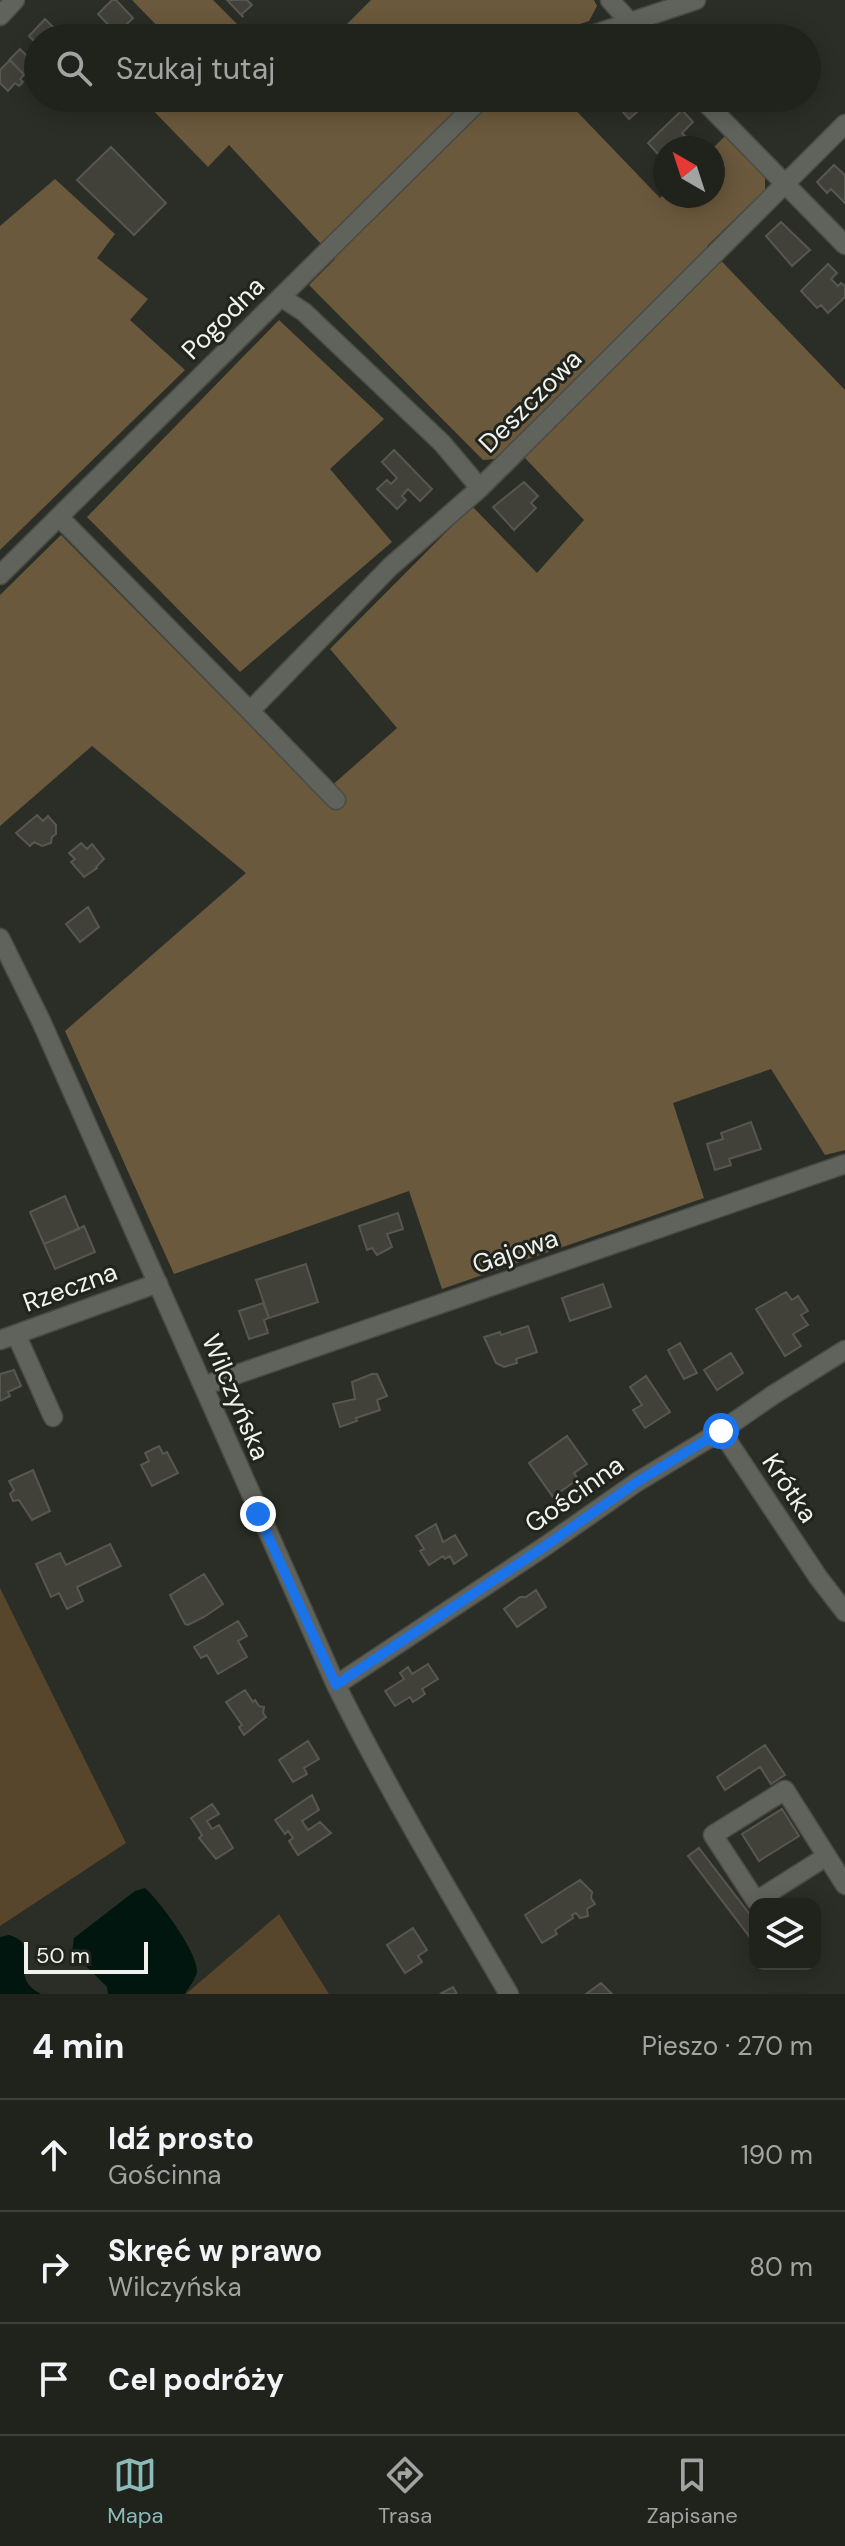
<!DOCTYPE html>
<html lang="pl">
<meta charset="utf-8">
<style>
body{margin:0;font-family:"DM Sans",sans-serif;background:#282a25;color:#f1f3f6}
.controls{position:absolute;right:24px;bottom:24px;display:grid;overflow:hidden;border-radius:16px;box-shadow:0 4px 20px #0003}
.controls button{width:72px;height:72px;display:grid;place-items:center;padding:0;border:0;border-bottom:2px solid #3d3f3b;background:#20221c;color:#f1f3f6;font:40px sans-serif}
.compass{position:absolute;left:653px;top:136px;width:72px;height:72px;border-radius:50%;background:#20221c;box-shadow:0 4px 20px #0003;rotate:321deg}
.scale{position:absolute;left:24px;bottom:20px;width:124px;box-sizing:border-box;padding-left:8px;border:4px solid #f0f2ed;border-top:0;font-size:22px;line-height:28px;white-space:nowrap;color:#f0f2ed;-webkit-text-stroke:6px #21241d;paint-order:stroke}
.stop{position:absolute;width:24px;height:24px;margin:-18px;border:6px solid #1a73e8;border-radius:50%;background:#fff}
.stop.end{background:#1a73e8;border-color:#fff;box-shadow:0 2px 8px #0008}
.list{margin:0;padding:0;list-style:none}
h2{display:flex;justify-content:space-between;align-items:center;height:104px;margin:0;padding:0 32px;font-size:34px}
h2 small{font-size:26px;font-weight:400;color:#a2a4a3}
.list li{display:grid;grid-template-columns:52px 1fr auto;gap:24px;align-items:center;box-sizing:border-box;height:112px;padding:0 32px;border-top:2px solid #3d3f3b}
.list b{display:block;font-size:30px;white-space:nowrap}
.list p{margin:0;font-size:26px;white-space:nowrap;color:#a2a4a3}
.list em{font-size:26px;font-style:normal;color:#a2a4a3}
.icon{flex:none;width:44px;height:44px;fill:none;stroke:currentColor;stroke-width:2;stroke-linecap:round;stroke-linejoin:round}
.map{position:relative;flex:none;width:845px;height:1994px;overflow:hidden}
.search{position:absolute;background:#20221c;box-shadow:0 4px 20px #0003;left:24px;right:24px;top:24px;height:88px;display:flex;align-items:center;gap:20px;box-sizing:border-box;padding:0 28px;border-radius:44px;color:#a2a4a3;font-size:30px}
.sheet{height:440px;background:#20221c}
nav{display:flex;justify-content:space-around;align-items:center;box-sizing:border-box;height:112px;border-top:2px solid #3d3f3b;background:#20221c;font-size:22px;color:#a2a4a3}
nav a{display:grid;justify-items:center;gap:4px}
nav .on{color:#8bbbb9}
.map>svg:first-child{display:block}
.green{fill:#57462c}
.forest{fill:#6b593d}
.water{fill:#00160e}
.building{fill:#424139;stroke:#58574f;stroke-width:2}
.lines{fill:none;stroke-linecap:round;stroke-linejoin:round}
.minor-casing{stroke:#494b44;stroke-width:21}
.minor{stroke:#60635b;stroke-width:18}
.route{stroke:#1a73e8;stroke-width:10}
.labels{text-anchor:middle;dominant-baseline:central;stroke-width:6;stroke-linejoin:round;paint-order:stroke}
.street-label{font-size:26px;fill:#f0f2ed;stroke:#21241d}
</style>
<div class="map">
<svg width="845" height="1994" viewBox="0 0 845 1994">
<rect width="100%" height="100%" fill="#2b2e26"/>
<path class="green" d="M0,1588L126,1843L0,1926Z
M279,1914L329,1994H186Z"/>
<path class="forest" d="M132,0H213L251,38H169Z
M371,0H594L597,6L589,21L537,38H333Z
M141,98H564L660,198L665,194L713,196V148L726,135L765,175V190L707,246L845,390V1150L825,1155L771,1069L673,1103L704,1198L442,1289L409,1191L174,1274L65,1031L246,873L92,746L0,826V595L61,535L320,796L397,728L330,649L472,506L537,573L584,520L524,457L483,460L309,285L335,259L229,145L208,167Z
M55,179L115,234L97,258L148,299L130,320L185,370L0,550V226Z
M279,320L384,419L330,469L392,542L240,672L87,517Z"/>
<path class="water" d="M145,1888C159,1900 199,1954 197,1972C196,1979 188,1988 185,1994H108L107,1987L72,1952L74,1938L135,1891Z
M9,1935C41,1945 14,1967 30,1986C33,1990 37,1991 41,1994H0V1937Z"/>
<path class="building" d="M112,0H116L133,18L117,34L98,14Z
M227,0H247L252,5L242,14L243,17Z
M45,19L61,35L58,38H38V45L29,36Z
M20,49L36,65L25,75L9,60Z
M10,60L24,75L20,79L23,82L19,86L15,83L8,91L0,83V70Z
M611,98H653L629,119Z
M682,110L693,122L682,133L693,144L689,148H665L659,155L648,143Z
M111,147L166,203L134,235L77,180Z
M834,165L845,175V203L831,189L827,193L817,182Z
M781,222L810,250L792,266L766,236Z
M828,264L837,273L831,279L838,286L841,283L845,286V297L828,313L821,305L817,308L801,291Z
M394,450L432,489L420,501L408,489L402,496L406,500L397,509L377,489L387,480L391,484L397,478L382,462Z
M524,482L538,496L531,503L536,508L514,530L493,507Z
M37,815L43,821L48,816L56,825V834L52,837L51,843L42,846L34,842L30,846L16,833Z
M81,843L87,849L92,844L104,859L96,867L97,868L84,877L71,862L75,859L69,853Z
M88,907L99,927L80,942L66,924Z
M751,1122L761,1149L729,1159L731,1165L715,1170L707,1144L723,1139L721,1133Z
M65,1196L79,1229L44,1244L30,1212Z
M398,1213L403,1229L387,1234L392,1247L377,1255L372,1248L367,1250L359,1226Z
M84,1226L95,1252L55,1269L44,1244Z
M306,1264L318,1302L269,1318L256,1280Z
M603,1284L611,1307L570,1321L562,1298Z
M786,1292L792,1300L798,1296L808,1311L801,1315L808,1325L793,1334L801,1346L785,1356L756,1309Z
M263,1303L269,1318L264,1320L268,1333L249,1339L239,1311Z
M528,1326L537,1352L516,1359L517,1363L504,1367L496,1363L484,1337L500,1332L501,1335Z
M680,1343L697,1373L684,1379L668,1350Z
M731,1353L743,1373L717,1390L704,1370Z
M14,1370L21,1386L8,1392L10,1396L0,1401V1374Z
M372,1374H377L387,1396L377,1400L380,1410L356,1418L357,1421L340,1427L333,1404L355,1399L352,1382Z
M646,1376L670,1412L645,1428L633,1410L642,1405L630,1387Z
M567,1436L587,1464L574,1473L578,1479L553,1497L529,1463Z
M159,1446L163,1454L167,1452L178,1473L152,1486L141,1465L149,1461L145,1453Z
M33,1470L50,1511L32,1520L19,1500L13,1501L10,1494L14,1490L9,1481Z
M436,1524L443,1542L455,1535L467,1555L454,1564L450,1556L445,1559L443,1556L429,1565L420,1551L424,1549L416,1536Z
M110,1544L121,1566L77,1587L83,1601L67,1609L59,1593L51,1597L36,1564L60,1553L66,1565Z
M204,1574L223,1604L204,1617L188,1625L185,1624L170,1595Z
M536,1590L546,1607L517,1627L504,1609L520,1597H526Z
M238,1621L247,1636L238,1641L247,1657L218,1674L207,1655L201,1658L194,1647Z
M428,1664L438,1679L422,1689L425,1694L413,1702L410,1697L395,1706L385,1691L404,1679L400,1673L408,1667L412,1674Z
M245,1690L253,1702L255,1700L259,1706L264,1707L263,1713L266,1717L244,1735L239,1727L242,1725L226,1702Z
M308,1741L319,1759L304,1768L307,1774L293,1782L279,1760Z
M765,1745L785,1775L771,1784L760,1767L725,1790L717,1777Z
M312,1795L319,1810L302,1821L308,1830L320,1822L331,1833L298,1855L289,1841L293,1838L288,1831L285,1834L275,1820Z
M212,1804L219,1814L207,1821L212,1829L219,1825L233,1848L216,1859L199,1838L202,1835L191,1818Z
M782,1809L799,1836L759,1861L742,1834Z
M699,1848L755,1921V1944L688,1856Z
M580,1880L592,1892L591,1898L595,1904L587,1909L588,1916L580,1918L576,1913L572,1915L573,1918L555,1930L557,1934L542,1943L525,1915Z
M413,1928L427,1950L418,1956L422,1962L405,1973L387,1945Z
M601,1983L612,1994H586Z
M453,1987L457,1994H440Z"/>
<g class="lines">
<defs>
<path id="minor" d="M610,0L644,38
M0,16L15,0
M583,38L696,0
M701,98L845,245
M281,297L304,312L442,443L480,488
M59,517L250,711L390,567L480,488L845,124
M0,575L482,98
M250,711L336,800
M0,938L41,1021L336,1685C389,1791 449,1892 509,1994
M16,1334L53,1417
M0,1340L158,1283
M203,1386L845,1164
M721,1431L818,1577L845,1612
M336,1685L544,1547L637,1482L721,1431L773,1395L845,1350
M827,1856L756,1901L713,1835L785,1790L845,1885"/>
</defs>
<use href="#minor" class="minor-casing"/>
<use href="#minor" class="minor"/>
</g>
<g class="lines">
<path class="route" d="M258,1514L336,1685L544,1547L637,1482L721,1431"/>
</g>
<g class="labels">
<g class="street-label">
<text transform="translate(223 318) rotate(-45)">Pogodna</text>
<text transform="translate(530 401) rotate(-45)">Deszczowa</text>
<text transform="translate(515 1251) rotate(-19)">Gajowa</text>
<text transform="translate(70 1287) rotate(-20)">Rzeczna</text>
<text transform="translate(236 1397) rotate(67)">Wilczyńska</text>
<text transform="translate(790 1488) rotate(56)">Krótka</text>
<text transform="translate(574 1494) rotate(-35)">Gościnna</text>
</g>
</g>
</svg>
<div class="controls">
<button><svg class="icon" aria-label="layers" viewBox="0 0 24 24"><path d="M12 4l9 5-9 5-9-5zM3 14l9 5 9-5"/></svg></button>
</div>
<svg class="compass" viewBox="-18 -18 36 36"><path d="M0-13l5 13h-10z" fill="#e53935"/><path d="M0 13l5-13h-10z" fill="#a2a4a3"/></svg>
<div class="scale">50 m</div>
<div class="stop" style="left:721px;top:1431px"></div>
<div class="stop end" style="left:258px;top:1514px"></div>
<div class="search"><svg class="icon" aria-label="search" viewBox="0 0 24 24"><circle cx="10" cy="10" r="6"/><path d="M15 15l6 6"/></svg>Szukaj tutaj</div>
</div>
<section class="sheet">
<h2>4 min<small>Pieszo · 270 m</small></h2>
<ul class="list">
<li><svg class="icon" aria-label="ahead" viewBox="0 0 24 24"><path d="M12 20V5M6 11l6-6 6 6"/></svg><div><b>Idź prosto</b><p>Gościnna</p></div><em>190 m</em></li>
<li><svg class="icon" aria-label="right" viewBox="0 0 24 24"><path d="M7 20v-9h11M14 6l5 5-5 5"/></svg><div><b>Skręć w prawo</b><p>Wilczyńska</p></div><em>80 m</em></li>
<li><svg class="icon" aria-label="arrive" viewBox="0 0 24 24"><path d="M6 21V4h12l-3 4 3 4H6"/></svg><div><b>Cel podróży</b></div></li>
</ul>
</section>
<nav>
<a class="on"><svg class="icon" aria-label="map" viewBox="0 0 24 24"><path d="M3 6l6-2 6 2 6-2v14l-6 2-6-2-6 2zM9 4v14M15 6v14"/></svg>Mapa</a>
<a><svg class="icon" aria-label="directions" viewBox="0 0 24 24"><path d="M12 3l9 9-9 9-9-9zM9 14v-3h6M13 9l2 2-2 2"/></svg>Trasa</a>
<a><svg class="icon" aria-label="saved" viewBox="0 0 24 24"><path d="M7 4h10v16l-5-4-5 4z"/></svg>Zapisane</a>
</nav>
